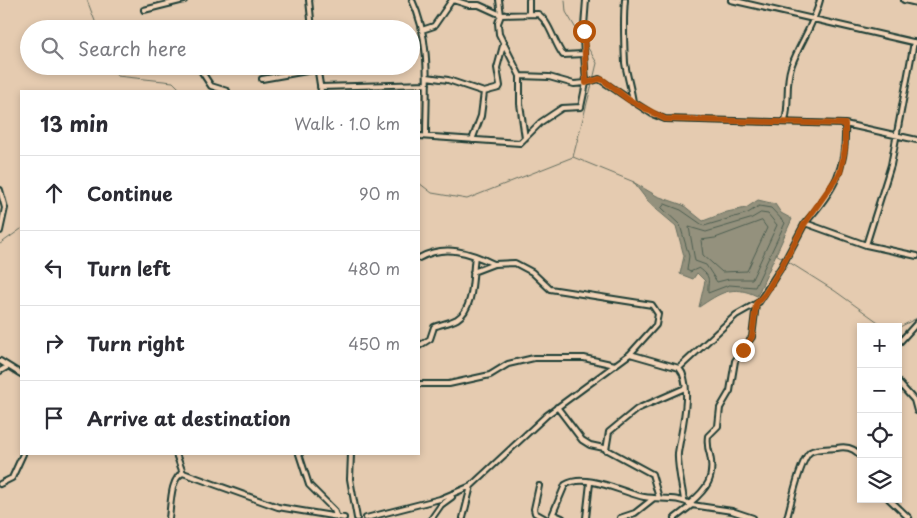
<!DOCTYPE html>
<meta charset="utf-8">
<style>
body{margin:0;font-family:"Playpen Sans",sans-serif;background:#f7f7f7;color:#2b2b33}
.controls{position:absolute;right:15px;bottom:15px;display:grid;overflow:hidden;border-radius:0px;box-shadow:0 2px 8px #0003}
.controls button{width:45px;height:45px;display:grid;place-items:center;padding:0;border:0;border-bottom:1px solid #e1e1e2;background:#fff;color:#2b2b33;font:25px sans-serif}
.stop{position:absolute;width:15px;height:15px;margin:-11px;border:4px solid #b45309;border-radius:50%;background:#fff}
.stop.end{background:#b45309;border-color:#fff;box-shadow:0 1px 5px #0008}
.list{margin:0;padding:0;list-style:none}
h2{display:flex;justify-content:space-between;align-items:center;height:65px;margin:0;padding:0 20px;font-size:21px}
h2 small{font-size:16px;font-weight:400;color:#7c7c81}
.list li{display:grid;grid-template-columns:32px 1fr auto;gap:15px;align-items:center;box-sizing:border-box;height:75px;padding:0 20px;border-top:1px solid #e1e1e2}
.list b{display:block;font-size:19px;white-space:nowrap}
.list em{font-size:16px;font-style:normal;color:#7c7c81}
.icon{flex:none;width:28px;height:28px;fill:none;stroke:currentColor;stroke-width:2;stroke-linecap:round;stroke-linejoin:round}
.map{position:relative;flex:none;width:917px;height:518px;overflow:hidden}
.search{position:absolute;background:#fff;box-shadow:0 2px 8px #0003;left:20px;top:20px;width:400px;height:55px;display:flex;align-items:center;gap:12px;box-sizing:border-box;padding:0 18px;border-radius:28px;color:#7c7c81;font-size:19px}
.panel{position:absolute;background:#fff;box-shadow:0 2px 8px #0003;left:20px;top:90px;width:400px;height:365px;border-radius:0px}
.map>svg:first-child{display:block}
.water{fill:#94917d;stroke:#656f60}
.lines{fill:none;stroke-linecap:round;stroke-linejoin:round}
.shore{stroke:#4e5f51;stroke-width:1}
.stream{stroke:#656f60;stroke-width:1}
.street-casing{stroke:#1f3d34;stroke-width:8}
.street{stroke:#f2d4b8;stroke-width:4}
.route{stroke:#b45309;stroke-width:6}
</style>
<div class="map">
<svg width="917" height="518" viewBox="0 0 917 518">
<rect width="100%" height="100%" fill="#e5cbb0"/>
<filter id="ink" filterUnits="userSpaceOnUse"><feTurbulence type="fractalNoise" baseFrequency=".02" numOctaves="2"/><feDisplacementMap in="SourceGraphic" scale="10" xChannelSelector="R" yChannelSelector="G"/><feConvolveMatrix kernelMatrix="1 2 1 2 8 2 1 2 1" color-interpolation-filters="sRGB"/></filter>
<g filter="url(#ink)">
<path class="water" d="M633,182L657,196L683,205L703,221L727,212L746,208L758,200L775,204L781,213L792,219L757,296C732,284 720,293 699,307L705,281L697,273L693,279L680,274L684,256L676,226L650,204Z"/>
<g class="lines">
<path class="shore" d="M665,204L681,210L704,226L748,213L759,206L771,208L785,223L755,287L729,285L708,293C707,280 713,278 699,268L690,272L687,270L689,256L680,225L662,208Z
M761,213L768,214L777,225L752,279H729L717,282L706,265L695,261L689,227L706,232L750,219Z
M762,221L767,228L747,271L722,272L703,255L701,240L715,238Z"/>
<path class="stream" d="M87,0L98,29
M565,0L566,12L581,37
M585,43L597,63L593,80
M113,66L117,76L173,82L182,91
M573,157L592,84
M419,183L432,193L467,199L573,157L634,182
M0,244L21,229
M776,254L835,291L885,327
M898,328L917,318"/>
<defs>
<path id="street" d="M309,0L312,29
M412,0C432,42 426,91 426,136
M453,0L469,5H479L501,15L538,14C550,22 554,43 563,55L584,54
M499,0L501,15L498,23L499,34L520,76V104L525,138
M529,0V13
M625,0C623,20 624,42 625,63C627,76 631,88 633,102
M731,0L917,43
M904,0L917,3
M144,10L184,0
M295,29L312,25
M422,30L434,26L452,0
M198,66L211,86L227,91
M317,66L321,91
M520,76L549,77L574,84L586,83L583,39L586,0
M427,77L448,80L484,92
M262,79L318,69
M320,87L427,84
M785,121C790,103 785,85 791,67C799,44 814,25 820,0
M419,136L520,143L541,122L562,108L581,107L586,83L599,79L652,114L665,119L845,124L917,140
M472,140L481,116L484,92L499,88L500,86L497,68L504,42
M0,190L5,208L0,231
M805,223C834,191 847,168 845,124
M866,245L891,165L914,42
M419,258C445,244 469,252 494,264
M473,272L494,264L515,263L532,272L550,289L652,305L658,314L656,325L630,354
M898,344L917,323
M419,346L430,339L434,327C441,324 450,323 457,319C475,308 472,275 475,256
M0,361L21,374
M679,368C694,385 681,432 678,453C677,465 682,486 684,500
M0,371L7,367
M898,382L914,400L917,411
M419,384H449L490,375L508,364L534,358H584L615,365
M557,407L582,440L590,445L604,448L652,474L659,498
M606,450L609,432L637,409L685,388
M176,454L183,473
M299,454L309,485L334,510L337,518
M351,454L350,479L357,518
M0,484L12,478L23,454
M539,486L534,509L535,513L544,518
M889,499L909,518
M690,503C707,489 715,478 710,455C708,449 707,443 708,436L718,426L720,408L730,391L735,361L752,337L756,304
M553,514L562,518
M169,518C171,506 170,478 183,473L278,507L344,518
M366,518L440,499L471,486L547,415L630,354L679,368L736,315L759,302L782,266L805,223L866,245L917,256
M432,518L441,505L452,497
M463,518L471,486
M551,518L565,485C586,472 623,493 644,497C661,500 677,496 692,505
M586,518L590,483
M620,518L635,513L654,498
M675,518L692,505L732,511L753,518
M787,518C791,504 800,460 810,452C817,448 829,449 837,448C847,446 855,448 861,457"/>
</defs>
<use href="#street" class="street-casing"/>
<use href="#street" class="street"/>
</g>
</g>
<g class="lines" filter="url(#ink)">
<path class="route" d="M584,31L586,83L599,79L603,80L629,100L665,119L845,124V149L840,173L805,223L782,266L765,294L756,304L752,337L743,350"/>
</g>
</svg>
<div class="controls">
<button>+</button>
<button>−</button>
<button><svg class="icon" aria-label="locate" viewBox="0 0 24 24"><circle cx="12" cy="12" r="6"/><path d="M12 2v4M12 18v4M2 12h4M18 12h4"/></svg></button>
<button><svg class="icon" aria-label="layers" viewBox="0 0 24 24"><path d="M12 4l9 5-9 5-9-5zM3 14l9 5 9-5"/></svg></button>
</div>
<div class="stop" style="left:584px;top:31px"></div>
<div class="stop end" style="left:743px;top:350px"></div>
<div class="search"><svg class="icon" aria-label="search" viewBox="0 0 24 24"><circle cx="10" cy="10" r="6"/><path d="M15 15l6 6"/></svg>Search here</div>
<section class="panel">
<h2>13 min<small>Walk · 1.0 km</small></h2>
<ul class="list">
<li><svg class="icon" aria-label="ahead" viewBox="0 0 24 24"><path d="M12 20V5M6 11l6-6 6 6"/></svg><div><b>Continue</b></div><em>90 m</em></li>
<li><svg class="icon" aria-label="left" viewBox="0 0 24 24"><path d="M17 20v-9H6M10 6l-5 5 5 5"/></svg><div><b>Turn left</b></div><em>480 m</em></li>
<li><svg class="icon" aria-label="right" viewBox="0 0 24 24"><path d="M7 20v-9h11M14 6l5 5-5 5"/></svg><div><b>Turn right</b></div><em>450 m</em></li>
<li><svg class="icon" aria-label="arrive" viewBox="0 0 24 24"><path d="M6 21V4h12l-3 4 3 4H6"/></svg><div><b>Arrive at destination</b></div></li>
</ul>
</section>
</div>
